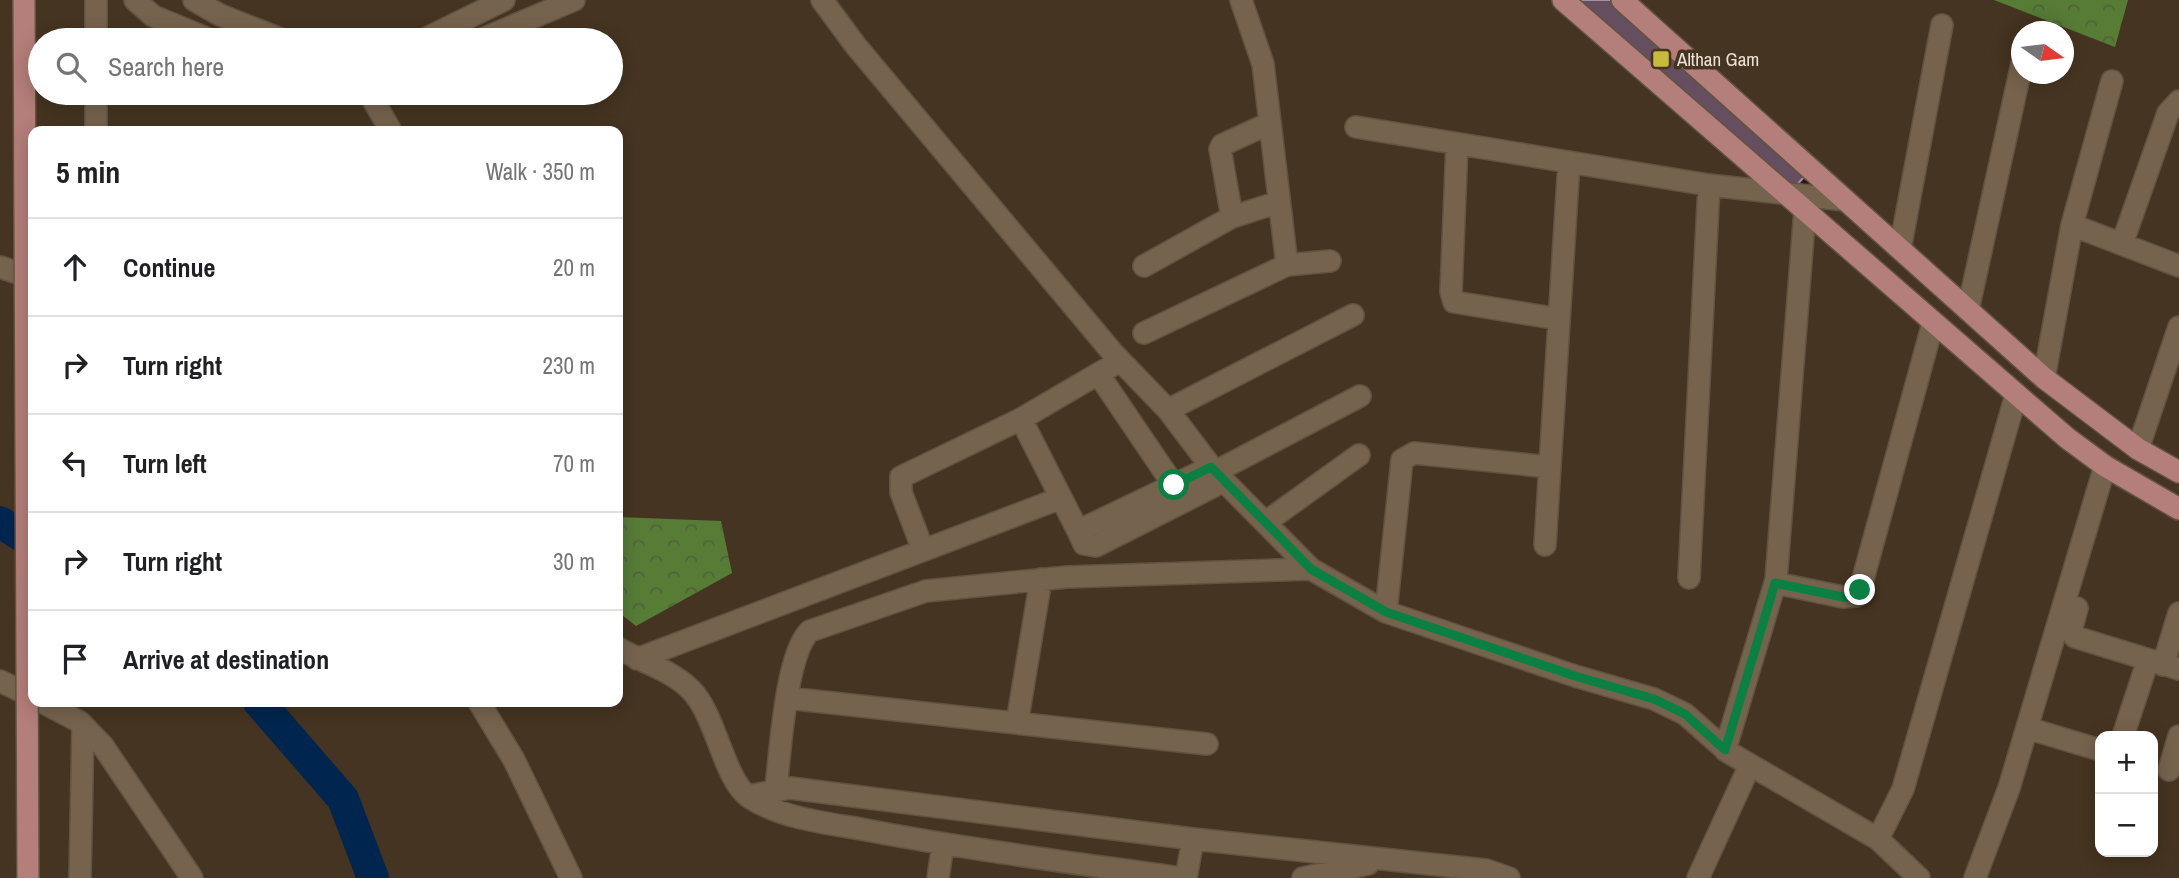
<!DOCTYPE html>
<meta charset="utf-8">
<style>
body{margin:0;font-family:"Archivo Narrow",sans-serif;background:#f6f6f6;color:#202124}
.controls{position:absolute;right:21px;bottom:21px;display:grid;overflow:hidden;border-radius:14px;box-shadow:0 4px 18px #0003}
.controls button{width:63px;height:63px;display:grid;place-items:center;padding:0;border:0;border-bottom:2px solid #e0e0e0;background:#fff;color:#202124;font:35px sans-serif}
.compass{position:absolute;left:2011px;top:21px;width:63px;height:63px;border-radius:50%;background:#fff;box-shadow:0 4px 18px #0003;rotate:104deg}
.stop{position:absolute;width:21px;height:21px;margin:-16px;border:5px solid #0b8043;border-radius:50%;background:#fff}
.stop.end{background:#0b8043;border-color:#fff;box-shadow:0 2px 7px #0008}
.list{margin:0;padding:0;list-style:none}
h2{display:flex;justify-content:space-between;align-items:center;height:91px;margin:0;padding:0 28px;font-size:30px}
h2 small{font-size:23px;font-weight:400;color:#757577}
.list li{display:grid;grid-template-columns:46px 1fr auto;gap:21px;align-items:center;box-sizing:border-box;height:98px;padding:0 28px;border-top:2px solid #e0e0e0}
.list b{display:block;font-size:26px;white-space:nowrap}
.list em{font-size:23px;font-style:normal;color:#757577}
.icon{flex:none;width:38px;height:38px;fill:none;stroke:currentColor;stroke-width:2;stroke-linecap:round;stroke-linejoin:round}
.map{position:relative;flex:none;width:2179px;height:878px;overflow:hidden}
.search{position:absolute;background:#fff;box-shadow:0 4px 18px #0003;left:28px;top:28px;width:595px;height:77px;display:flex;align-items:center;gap:18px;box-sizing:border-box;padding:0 24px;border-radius:38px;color:#757577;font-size:26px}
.panel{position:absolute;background:#fff;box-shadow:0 4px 18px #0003;left:28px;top:126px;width:595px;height:581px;border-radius:14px}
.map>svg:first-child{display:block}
.forest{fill:url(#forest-crowns)}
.shadow{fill:#0007}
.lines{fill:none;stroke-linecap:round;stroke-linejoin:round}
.river{stroke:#00264f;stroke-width:32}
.building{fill:#654e5f;stroke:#a68d9f;stroke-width:2}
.minor-casing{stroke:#615241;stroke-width:24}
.major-casing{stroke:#615241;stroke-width:24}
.minor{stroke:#76634e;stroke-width:21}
.major{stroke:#b47e7a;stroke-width:21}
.major-bridge-casing{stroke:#615241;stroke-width:24;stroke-linecap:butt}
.major-bridge{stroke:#b47e7a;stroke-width:21}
.route{stroke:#0b8043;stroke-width:9}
.poi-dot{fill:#c8bb3b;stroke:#453421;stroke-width:2.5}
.labels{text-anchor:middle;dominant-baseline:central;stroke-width:7;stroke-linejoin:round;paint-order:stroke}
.poi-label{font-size:19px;fill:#ece1d5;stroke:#453421;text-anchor:start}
</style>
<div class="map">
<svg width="2179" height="878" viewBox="0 0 2179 878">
<defs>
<pattern id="forest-crowns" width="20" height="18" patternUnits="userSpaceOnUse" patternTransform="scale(1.75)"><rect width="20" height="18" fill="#577c36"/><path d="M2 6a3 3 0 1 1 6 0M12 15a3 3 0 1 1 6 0" fill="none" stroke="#50633a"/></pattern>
</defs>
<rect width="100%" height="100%" fill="#453421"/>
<path class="forest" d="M1994,0H2128L2115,47Z
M618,517L721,521L732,573L636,626L618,612Z"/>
<path class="shadow" d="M1559,0L1829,173L1798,208Z"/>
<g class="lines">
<path class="river" d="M0,522L33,543
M259,702L343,799L373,878"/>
</g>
<path class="building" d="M1557,0H1632L1816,164L1782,201Z"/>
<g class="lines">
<defs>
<path id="minor" d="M96,0V40
M135,0L153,16L211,40
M194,0L220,15L283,40
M822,0L856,46L1112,352L1168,410L1215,472L1311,569L1386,612L1575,676L1654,699L1685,714L1728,752L1878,839L1919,878
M1241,0L1263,64L1287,265
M423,40L504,0
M480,40L574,0
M96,93V131
M369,93L391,131
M1356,127L1709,185L1845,200
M1457,144L1451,292L1454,302L1559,319
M1232,217L1220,149L1222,145L1270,123
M2072,225L2179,266
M2122,244L2168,113L2179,101
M1900,249L1942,25
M1144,266L1232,217L1279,202
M0,267L33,278
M1968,310L2022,63
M1144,333L1287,265L1330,261
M1099,375L1181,496
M2044,378L2072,225L2112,81
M1168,410L1353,315
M1021,419L1078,531
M2138,449L2179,327
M1211,467L1078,531L1084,544L1096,546L1224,481
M1215,472L1360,396
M1266,522L1359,455
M1545,545L1569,162
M923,550L901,492V477L1021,419L1120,361
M1689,578L1709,185
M1775,583L1843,597L1856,596L1860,590L1933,323
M2077,608L2071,631L2075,637L2179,669
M1386,612L1402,460L1414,453L1550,467
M618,648C641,662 672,670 691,690C716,715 724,780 749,797C782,819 828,823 866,830C971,850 1076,863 1181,878
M637,659L1061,498
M2163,665L2179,613
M0,681L33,697
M787,698L1207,744
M42,702L80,722L103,746L192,878
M479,702L514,760L571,878
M1017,723L1041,579
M2027,728L2100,750
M2123,736L2148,660
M1725,750L1776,580L1805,210
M2169,770L2179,736
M776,788C780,754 786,652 810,631L926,591L1067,577L1311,569
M748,796L790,788L1193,839L1486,870L1509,878
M1878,839L1903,789L2016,395
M80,878L83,725
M938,878L943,844
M1186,878L1193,839
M1303,878L1368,864
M1698,878L1750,765
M1975,878L2009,788L2105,466"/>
<path id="major" d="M1563,0L2067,438L2105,466L2179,509
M1622,0L2044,378L2138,449L2179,472"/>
</defs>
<use href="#minor" class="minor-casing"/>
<use href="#major" class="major-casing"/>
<use href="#minor" class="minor"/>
<use href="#major" class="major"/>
<defs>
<path id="major-bridge" d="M24,0L28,878"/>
</defs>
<use href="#major-bridge" class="major-bridge-casing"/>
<use href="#major-bridge" class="major-bridge"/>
</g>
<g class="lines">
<path class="route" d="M1174,485L1211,467L1311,569L1386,612L1575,676L1654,699L1685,714L1725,750L1775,583L1843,597L1856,596L1860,590"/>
</g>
<rect class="poi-dot" x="1652" y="50" width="18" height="18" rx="3.5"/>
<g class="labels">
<g class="poi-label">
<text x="1677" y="59">Althan Gam</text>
</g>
</g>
</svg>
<div class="controls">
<button>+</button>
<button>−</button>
</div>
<svg class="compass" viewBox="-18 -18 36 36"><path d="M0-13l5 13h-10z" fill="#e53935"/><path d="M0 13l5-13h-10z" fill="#757577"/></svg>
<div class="stop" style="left:1174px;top:485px"></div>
<div class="stop end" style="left:1860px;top:590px"></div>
<div class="search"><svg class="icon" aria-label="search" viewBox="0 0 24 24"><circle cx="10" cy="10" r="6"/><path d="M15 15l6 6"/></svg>Search here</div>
<section class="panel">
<h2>5 min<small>Walk · 350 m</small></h2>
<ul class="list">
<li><svg class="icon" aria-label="ahead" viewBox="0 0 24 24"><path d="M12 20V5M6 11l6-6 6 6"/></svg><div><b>Continue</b></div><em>20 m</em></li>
<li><svg class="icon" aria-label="right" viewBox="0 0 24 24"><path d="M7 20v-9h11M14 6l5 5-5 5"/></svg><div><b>Turn right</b></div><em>230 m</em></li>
<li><svg class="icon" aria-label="left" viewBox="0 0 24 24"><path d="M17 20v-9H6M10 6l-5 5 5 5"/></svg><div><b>Turn left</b></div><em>70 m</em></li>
<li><svg class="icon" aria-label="right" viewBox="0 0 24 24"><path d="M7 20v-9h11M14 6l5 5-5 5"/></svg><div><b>Turn right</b></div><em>30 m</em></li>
<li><svg class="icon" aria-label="arrive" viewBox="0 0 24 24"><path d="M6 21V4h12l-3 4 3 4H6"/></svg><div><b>Arrive at destination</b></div></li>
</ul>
</section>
</div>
